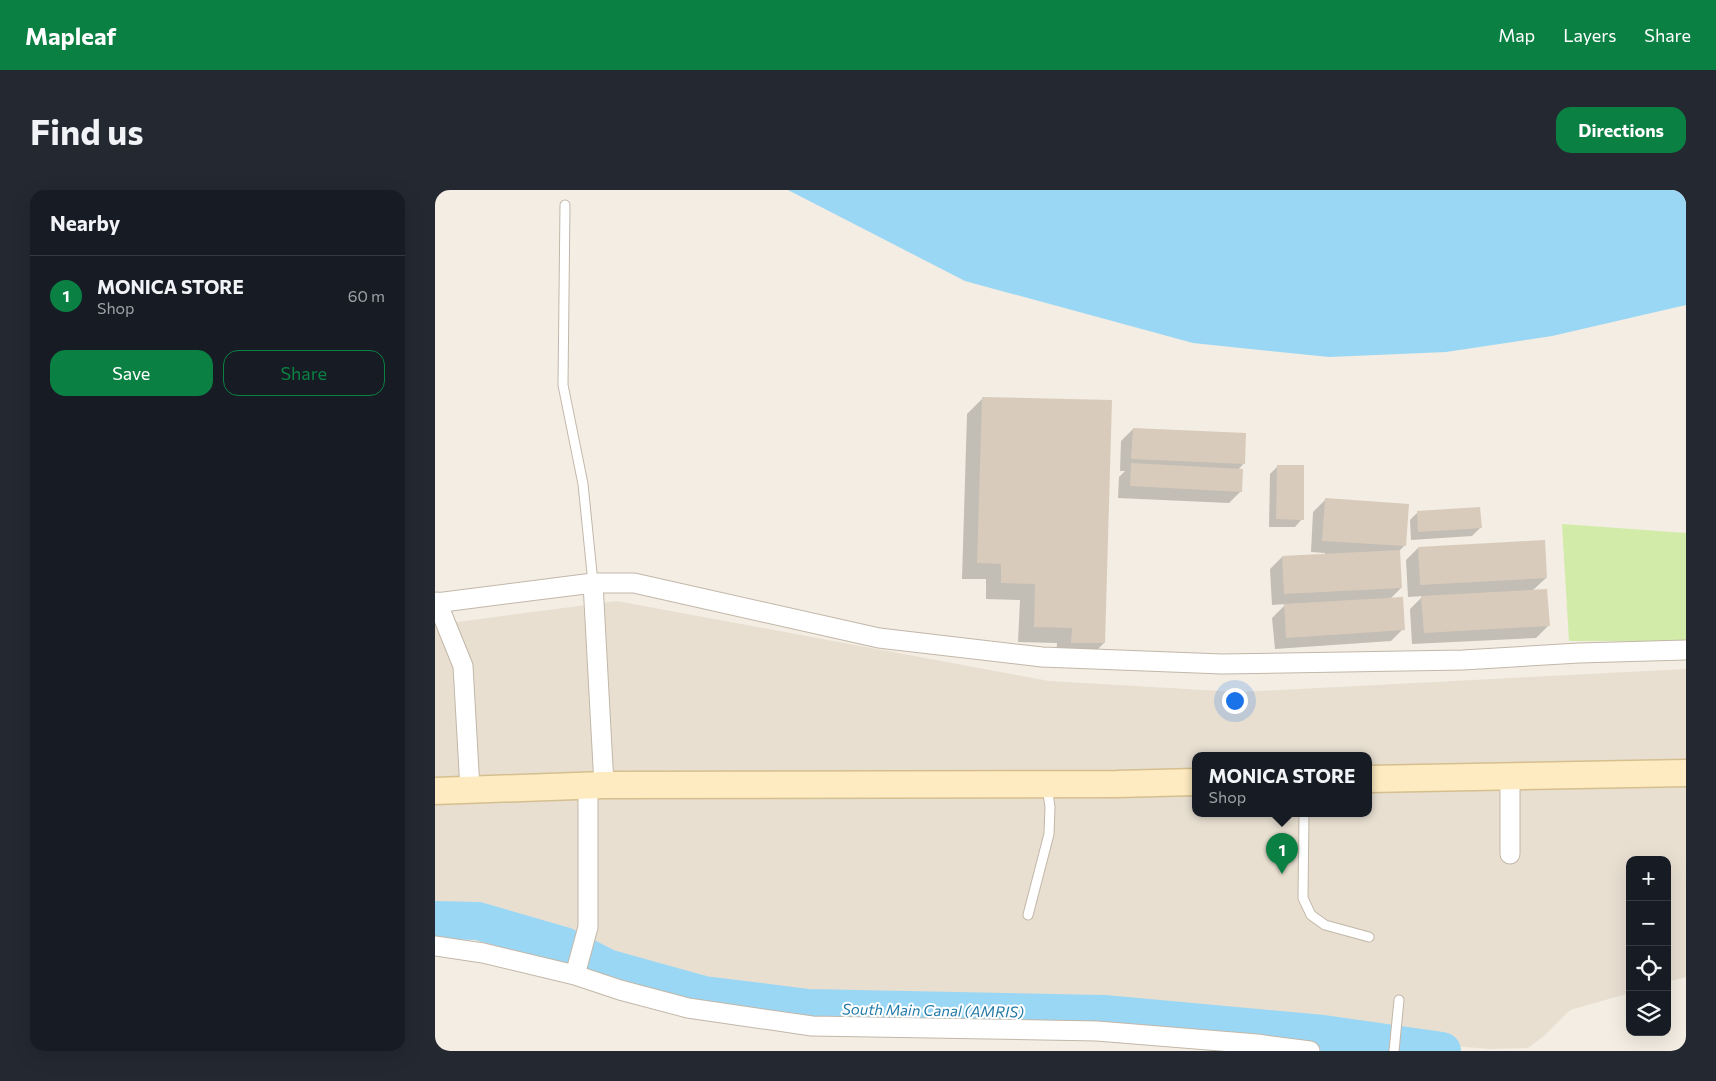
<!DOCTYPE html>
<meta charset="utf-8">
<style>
body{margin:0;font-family:Commissioner,sans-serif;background:#242831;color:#f1f3f6}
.controls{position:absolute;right:15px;bottom:15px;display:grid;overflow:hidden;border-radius:10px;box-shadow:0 5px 20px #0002}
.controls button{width:45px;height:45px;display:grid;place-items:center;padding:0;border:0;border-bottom:1px solid #363941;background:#171b24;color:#f1f3f6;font:25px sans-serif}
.you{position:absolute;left:799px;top:510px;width:18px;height:18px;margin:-12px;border:4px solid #fff;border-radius:50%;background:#1a73e8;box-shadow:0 0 0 8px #1a73e833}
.badge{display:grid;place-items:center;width:32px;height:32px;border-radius:50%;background:#0b8043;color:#fff;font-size:16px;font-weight:700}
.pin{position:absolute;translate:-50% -41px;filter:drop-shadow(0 1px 2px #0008)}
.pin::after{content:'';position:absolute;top:26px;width:18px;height:15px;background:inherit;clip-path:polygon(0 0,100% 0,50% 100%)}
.popup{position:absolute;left:757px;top:562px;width:180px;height:65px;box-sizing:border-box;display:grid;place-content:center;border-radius:10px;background:#171b24;filter:drop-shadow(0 1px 4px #0005);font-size:16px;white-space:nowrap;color:#9ea1a6}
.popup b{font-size:19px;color:#f1f3f6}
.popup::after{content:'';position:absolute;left:50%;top:100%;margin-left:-10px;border:10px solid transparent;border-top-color:#171b24}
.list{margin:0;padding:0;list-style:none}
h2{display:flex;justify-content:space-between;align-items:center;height:65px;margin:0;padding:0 20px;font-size:21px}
h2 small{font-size:16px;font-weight:400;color:#9ea1a6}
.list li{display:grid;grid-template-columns:32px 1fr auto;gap:15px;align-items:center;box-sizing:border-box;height:80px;padding:0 20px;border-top:1px solid #363941}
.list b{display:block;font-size:19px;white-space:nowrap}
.list p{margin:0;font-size:16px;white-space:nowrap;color:#9ea1a6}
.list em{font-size:16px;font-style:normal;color:#9ea1a6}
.actions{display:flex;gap:10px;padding:15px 20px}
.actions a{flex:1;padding:11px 0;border:1px solid #0b8043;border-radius:15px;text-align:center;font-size:18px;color:#0b8043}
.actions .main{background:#0b8043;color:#fff}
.icon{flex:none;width:28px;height:28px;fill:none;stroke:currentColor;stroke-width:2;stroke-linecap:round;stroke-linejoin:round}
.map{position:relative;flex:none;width:1251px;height:861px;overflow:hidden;border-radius:15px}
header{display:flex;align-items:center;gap:30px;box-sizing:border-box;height:70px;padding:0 25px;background:#0b8043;color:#fff}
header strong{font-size:24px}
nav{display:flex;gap:28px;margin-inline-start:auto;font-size:18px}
.intro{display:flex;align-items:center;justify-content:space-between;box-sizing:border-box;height:120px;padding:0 30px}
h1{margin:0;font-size:35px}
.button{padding:12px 22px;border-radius:15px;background:#0b8043;color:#fff;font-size:18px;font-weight:700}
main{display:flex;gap:30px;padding:0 30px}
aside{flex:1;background:#171b24;border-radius:15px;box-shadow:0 5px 20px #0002}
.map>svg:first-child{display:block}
.residential{fill:#e8dfd1;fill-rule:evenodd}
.green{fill:#d2eba8}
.water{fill:#9ad7f5}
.shadow{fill:#0003}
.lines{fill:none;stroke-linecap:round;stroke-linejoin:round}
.river{stroke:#9ad7f5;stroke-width:38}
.building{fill:#d9cbbb}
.lane-casing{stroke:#c2b7a8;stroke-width:11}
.street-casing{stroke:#c2b7a8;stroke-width:21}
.secondary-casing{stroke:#d6bf8f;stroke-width:29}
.lane{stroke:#fff;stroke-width:9}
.street{stroke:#fff;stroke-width:19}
.secondary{stroke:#ffebc1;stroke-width:26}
.labels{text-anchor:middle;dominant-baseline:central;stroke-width:4;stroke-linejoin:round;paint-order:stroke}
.water-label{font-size:15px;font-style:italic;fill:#237aa8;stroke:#fff}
</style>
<header>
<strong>Mapleaf</strong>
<nav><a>Map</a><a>Layers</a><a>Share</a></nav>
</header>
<div class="intro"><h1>Find us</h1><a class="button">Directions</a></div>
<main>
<aside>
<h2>Nearby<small></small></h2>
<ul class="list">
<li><span class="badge">1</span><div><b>MONICA STORE</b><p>Shop</p></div><em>60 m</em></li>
</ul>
<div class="actions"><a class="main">Save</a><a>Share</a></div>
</aside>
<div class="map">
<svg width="1251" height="861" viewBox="0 0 1251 861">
<rect width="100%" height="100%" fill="#f3ede3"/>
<path class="residential" d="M182,411L614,491L804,502L1251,479V787L1232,792V670H1195V803L1135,820L1109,846L1093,858L1056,859L578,823L373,818L269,805L172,778L129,756L43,731L0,730V435ZM761,565H933V623H761Z"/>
<path class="green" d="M1127,334L1251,343V451H1134Z"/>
<path class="water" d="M353,0H1251V115L1117,146L1011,162L894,167L758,153L530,91Z"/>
<path class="shadow" d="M548,208L669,453L653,469L621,468L622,453L583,452L585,410L551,409V389H527L532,224Z
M698,239L809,273L803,280L806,301L794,313L683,308L684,287L690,281H685L686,251Z
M843,276L867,329L860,337H834L835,284Z
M890,310L970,355L964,361L966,398L955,409L968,439L956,451L840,459L837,428L851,414L837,415L835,379L847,367L890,365V363L876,362L878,322Z
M983,322L1045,338L1037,346L976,350L975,330Z
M983,358L1111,388L1097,401L1113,436L1101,448L977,454L975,419L988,406L973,407L971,370Z"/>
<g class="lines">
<path class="river" d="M0,730L43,731L129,756L172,778L269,805L373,818L669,824L888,844L1007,861"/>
</g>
<path class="building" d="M547,207L677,210L670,453H636L637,438L599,437L600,394L566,393V374L542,373Z
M698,238L811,243L810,274L696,269Z
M696,273L808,279L807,302L695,296Z
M842,275H869V330L841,329Z
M890,308L974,314L971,356L887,351Z
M1045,317L1047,338L983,342L982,321Z
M1110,350L1112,388L985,395L983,357Z
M965,360L967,398L849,404L847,366Z
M1112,399L1115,436L989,443L986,406Z
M968,407L970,440L851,448L849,414Z"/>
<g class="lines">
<defs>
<path id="lane" d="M130,15L128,195L148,294L158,393
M869,623L868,708L876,725L890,735L934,747
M593,725L614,644L615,617L612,597
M959,861L964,810"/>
<path id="street" d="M158,393L169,595
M2,412L28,476L35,599
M0,413L158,393H199L444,448L607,467L787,474L1028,470L1144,463L1251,460
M1075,586V664
M0,756L48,763L140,785L185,800L253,818L377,836L662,841L822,854L875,861
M140,785L153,737V595"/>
<path id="secondary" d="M933,589L1251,583
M0,601L169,595L682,594L761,592"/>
</defs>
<use href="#lane" class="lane-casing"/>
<use href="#street" class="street-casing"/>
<use href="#secondary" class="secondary-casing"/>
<use href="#lane" class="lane"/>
<use href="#street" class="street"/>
<use href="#secondary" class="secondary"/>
</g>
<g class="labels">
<g class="water-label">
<text transform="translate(498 820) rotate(1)">South Main Canal (AMRIS)</text>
</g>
</g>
</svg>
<div class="controls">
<button>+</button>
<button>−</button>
<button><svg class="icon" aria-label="locate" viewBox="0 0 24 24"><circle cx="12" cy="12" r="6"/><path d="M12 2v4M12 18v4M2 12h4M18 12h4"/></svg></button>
<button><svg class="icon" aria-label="layers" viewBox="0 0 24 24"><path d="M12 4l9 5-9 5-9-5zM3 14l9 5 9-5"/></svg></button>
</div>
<div class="you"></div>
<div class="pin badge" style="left:847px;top:684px">1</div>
<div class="popup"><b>MONICA STORE</b>Shop</div>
</div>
</main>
